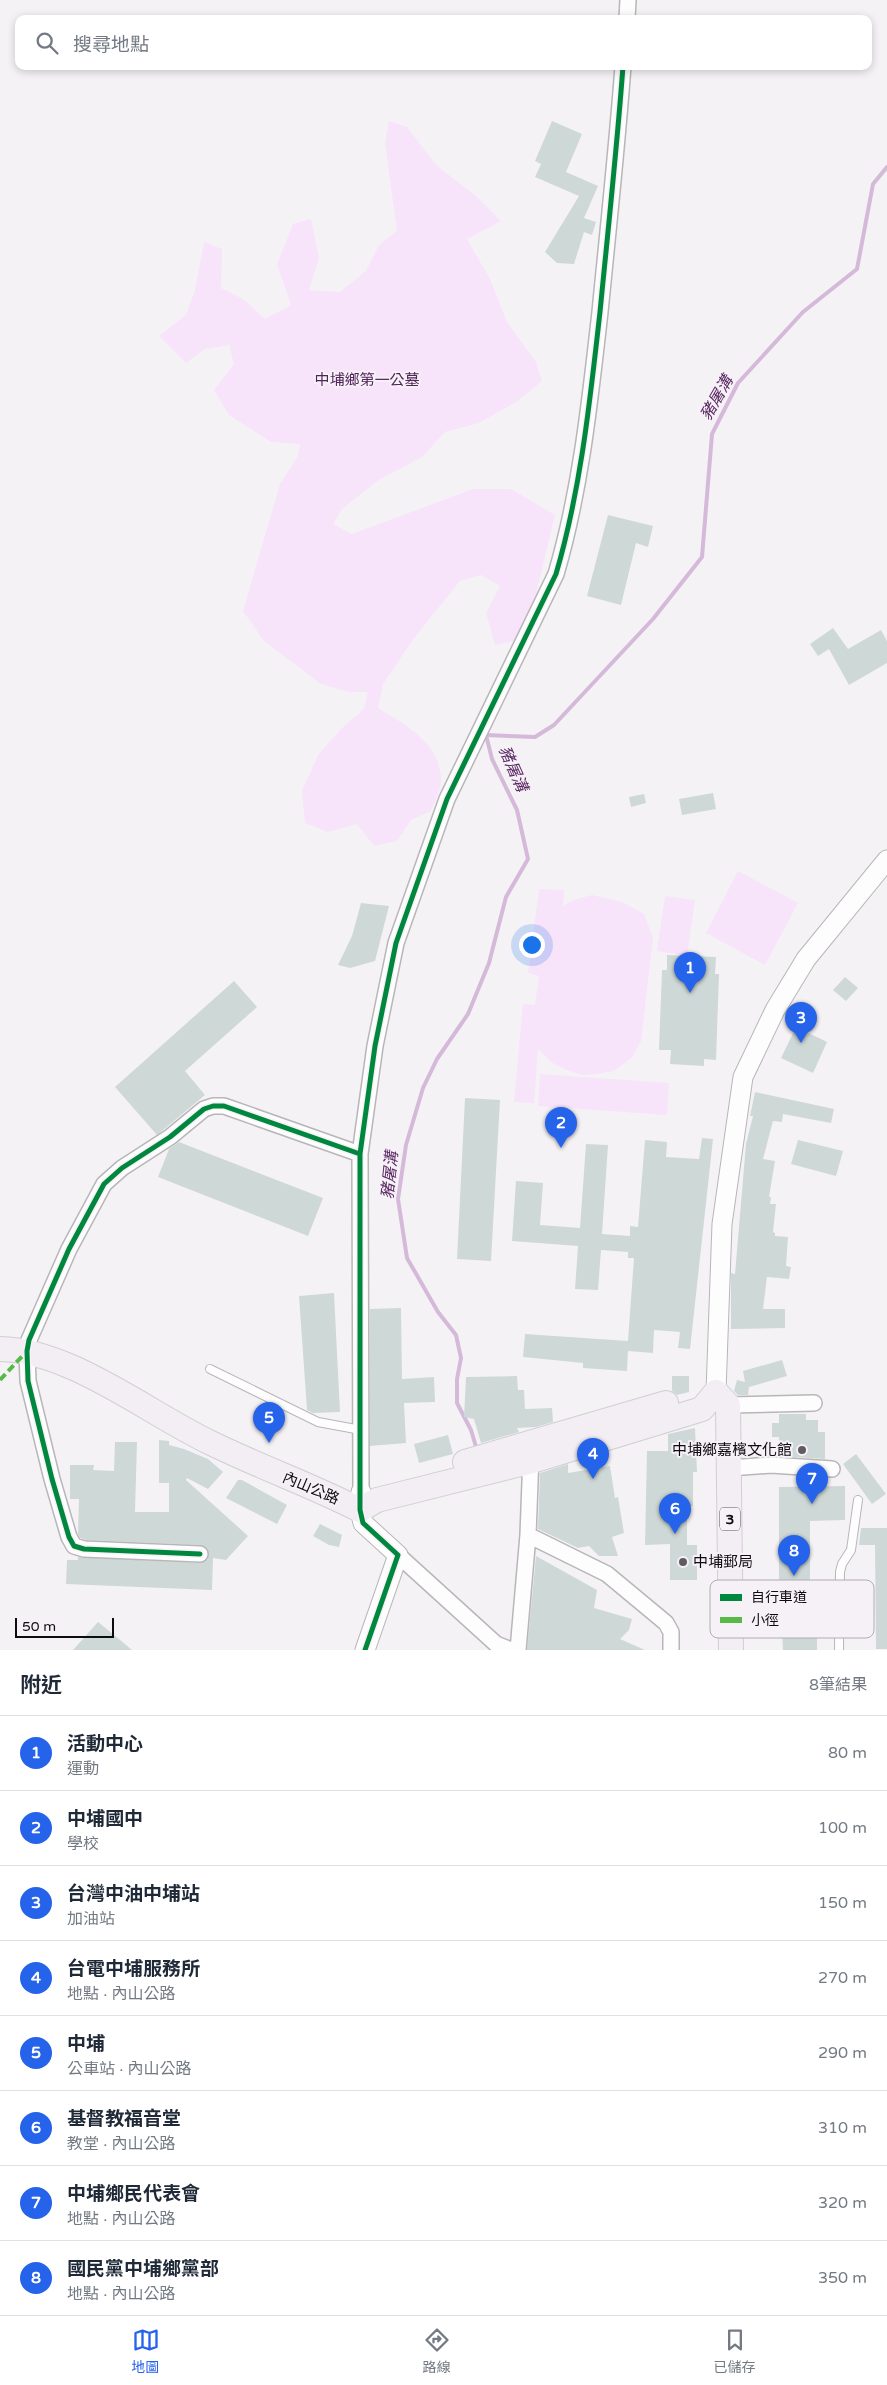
<!DOCTYPE html>
<html lang="zh-TW">
<meta charset="utf-8">
<style>
body{margin:0;font-family:"Varela Round","Noto Sans TC",sans-serif;background:#f2f2f3;color:#1f2937}
.scale{position:absolute;left:15px;bottom:12px;width:99px;box-sizing:border-box;padding-left:5px;border:2px solid #0e0c0f;border-top:0;font-size:14px;line-height:18px;white-space:nowrap;color:#0e0c0f;-webkit-text-stroke:4px #f6f1f7;paint-order:stroke}
.you{position:absolute;left:531px;top:944px;width:18px;height:18px;margin:-12px;border:4px solid #fff;border-radius:50%;background:#1a73e8;box-shadow:0 0 0 8px #1a73e833}
.badge{display:grid;place-items:center;width:32px;height:32px;border-radius:50%;background:#2563eb;color:#fff;font-size:16px;font-weight:700}
.pin{position:absolute;translate:-50% -41px;filter:drop-shadow(0 1px 2px #0008)}
.pin::after{content:'';position:absolute;top:26px;width:18px;height:15px;background:inherit;clip-path:polygon(0 0,100% 0,50% 100%)}
.list{margin:0;padding:0;list-style:none}
h2{display:flex;justify-content:space-between;align-items:center;height:65px;margin:0;padding:0 20px;font-size:21px}
h2 small{font-size:16px;font-weight:400;color:#747a83}
.list li{display:grid;grid-template-columns:32px 1fr auto;gap:15px;align-items:center;box-sizing:border-box;height:75px;padding:0 20px;border-top:1px solid #e0e1e3}
.list b{display:block;font-size:19px;white-space:nowrap}
.list p{margin:0;font-size:16px;white-space:nowrap;color:#747a83}
.list em{font-size:16px;font-style:normal;color:#747a83}
.icon{flex:none;width:28px;height:28px;fill:none;stroke:currentColor;stroke-width:2;stroke-linecap:round;stroke-linejoin:round}
.map{position:relative;flex:none;width:887px;height:1650px;overflow:hidden}
.search{position:absolute;background:#fff;box-shadow:0 2px 8px #0003;left:15px;right:15px;top:15px;height:55px;display:flex;align-items:center;gap:12px;box-sizing:border-box;padding:0 18px;border-radius:10px;color:#747a83;font-size:19px}
.sheet{height:665px;background:#fff}
nav{display:flex;justify-content:space-around;align-items:center;box-sizing:border-box;height:70px;border-top:1px solid #e0e1e3;background:#fff;font-size:14px;color:#747a83}
nav a{display:grid;justify-items:center;gap:2px}
nav .on{color:#2563eb}
.map>svg:first-child{display:block}
.green{fill:#f7e3fa}
.lines{fill:none;stroke-linecap:round;stroke-linejoin:round}
.stream{stroke:#d4b9d9;stroke-width:4}
.building{fill:#ced9d7}
.service-casing{stroke:#b8b6b8;stroke-width:10}
.minor-casing{stroke:#b8b6b8;stroke-width:18}
.tertiary-casing{stroke:#b8b6b8;stroke-width:21}
.primary-casing{stroke:#d0ced1;stroke-width:26}
.service{stroke:#fefdfe;stroke-width:8}
.minor{stroke:#fefdfe;stroke-width:15}
.tertiary{stroke:#fefdfe;stroke-width:19}
.primary{stroke:#f2eef3;stroke-width:24}
.quiet{stroke:#58b947;stroke-width:4;stroke-dasharray:8 4;stroke-linecap:butt}
.cycleway-casing{stroke:#f6f1f7;stroke-width:8}
.cycleway{stroke:#00873e;stroke-width:5}
.poi-dot{fill:#5f5c60;stroke:#f6f1f7;stroke-width:2}
.labels{text-anchor:middle;dominant-baseline:central;stroke-width:4;stroke-linejoin:round;paint-order:stroke}
.shield{fill:#f6f1f7;stroke:#545155;stroke-width:1}
.shield-label{font-size:14px;font-weight:bold;fill:#0e0c0f}
.park-label{font-size:15px;fill:#53245b;stroke:#f6f1f7}
.poi-label{font-size:15px;fill:#0e0c0f;stroke:#f6f1f7;text-anchor:end}
.street-label{font-size:15px;fill:#0e0c0f;stroke:#f6f1f7}
.water-label{font-size:16px;font-style:italic;fill:#5b2c64;stroke:#f6f1f7}
.key{fill:#f6f1f7;stroke:#b0acb1;stroke-width:1}
.key-label{font-size:14px;fill:#0e0c0f}
</style>
<div class="map">
<svg width="887" height="1650" viewBox="0 0 887 1650">
<rect width="100%" height="100%" fill="#f5f2f6"/>
<path class="green" d="M389,121L407,127L436,165L476,196L501,221L467,239L490,279L507,322L536,362L542,381L516,402L479,423L445,432L422,457L377,481L342,509L333,524L352,534L473,489H511L555,515L536,594L514,641L495,645L486,613L500,586L481,575L460,581L414,638L383,684L378,708C407,726 441,743 441,781C441,790 434,802 431,811L411,820L397,841L374,846L357,824L328,832L305,823L302,791L318,755L341,729L364,709L368,692H348L321,684L264,641L243,611L280,484L298,456L300,444L271,442L229,415L214,390L234,364L229,345L205,349L186,363L159,336L186,315L195,290L204,242L222,249L221,288L243,299L265,319L291,305L277,264L293,224L311,219L319,258L309,290L340,292L366,271L379,245L397,231L385,143Z
M738,871L798,903L765,965L706,933Z
M539,889L564,890L563,906L573,900L592,895L622,902L644,914L653,938L641,1041L633,1056L625,1063L613,1071L597,1074L582,1075L567,1070L551,1062L538,1049L534,1103L514,1102L523,1004L535,1005L539,976L528,973Z
M665,896L695,900L687,956L657,951Z
M540,1074L669,1083L667,1115L538,1106Z"/>
<g class="lines">
<path class="stream" d="M477,1450L471,1430L457,1403V1379L461,1358L456,1335L438,1312L407,1258L398,1199L406,1145L423,1088L437,1059L468,1014L489,963L506,897L528,859L517,810L492,759L486,735L535,737L554,725L653,619L702,557L712,434L738,383L803,312L857,269L873,184L887,167"/>
</g>
<path class="building" d="M552,121L582,134L566,172L598,186L584,218L596,222L592,235L584,232L574,264L557,263L545,252L579,196L535,177L541,164L535,161Z
M608,515L653,526L648,547L636,543L621,605L587,596Z
M833,628L848,649L881,630L887,641V663L849,685L829,649L818,656L810,644Z
M713,793L716,809L682,815L679,799Z
M644,794L646,803L631,807L629,797Z
M361,903L389,906L375,961L350,968L338,965L352,936Z
M667,955L716,957L715,974H719L716,1060L704,1059V1066L670,1064L671,1050H659L662,970H667Z
M845,977L858,988L846,1001L833,990Z
M234,981L257,1007L185,1071L205,1095L157,1135L115,1087Z
M796,1027L827,1042L813,1073L781,1058Z
M755,1092L834,1109L831,1123L783,1114L782,1122L773,1121L763,1159L775,1161L769,1197H771L770,1204H776L773,1232L775,1233V1236L788,1237L786,1266L791,1267L789,1279L767,1277L763,1309H785V1328L731,1329V1273L735,1274L746,1144L753,1116H750Z
M465,1098L500,1100L491,1261L457,1259Z
M702,1138L713,1139L690,1349L678,1348L680,1332L654,1330L653,1353L628,1351L627,1371L583,1368V1363L523,1357L525,1334L628,1341L634,1258H628V1252L601,1250L598,1290L575,1289L578,1246L512,1241L516,1181L543,1183L540,1225L580,1228L586,1144L608,1145L602,1234L630,1236V1226L638,1227L645,1140L667,1142L666,1157L699,1159Z
M798,1140L843,1151L836,1176L791,1164Z
M179,1142L323,1198L308,1236L158,1177L169,1149Z
M334,1293L340,1412L313,1413L307,1410L299,1296Z
M401,1308L402,1379L434,1377L435,1402L404,1403L406,1443L370,1446V1309Z
M782,1360L787,1376L749,1387L748,1395H738L734,1391L737,1380L745,1382L743,1371Z
M517,1376L518,1390H524L525,1409L552,1408L553,1422L536,1427L517,1428L519,1432L481,1443L474,1419L464,1417L466,1377Z
M672,1376H689V1392L677,1395L672,1391Z
M779,1414H806V1420H818V1432H825V1459L779,1456V1437H772V1423H779Z
M695,1428L697,1472H693V1506H687V1545H697V1580H670V1544L645,1545L647,1451H668V1434Z
M448,1435L453,1454L419,1463L414,1444Z
M159,1440L169,1441V1445L184,1449L208,1459L223,1472L208,1489L187,1478L186,1480L248,1536L226,1560L213,1558L212,1590L66,1584L67,1560H78V1557L200,1563L208,1559V1550L201,1545L86,1540L80,1538L78,1534L79,1499H70V1465H94L93,1470L114,1471L115,1442H137L135,1512H169V1483H159Z
M856,1454L886,1494L872,1504L843,1464Z
M568,1464V1473L610,1466L615,1498L618,1497L624,1533L612,1537L618,1556H599L589,1546L578,1548L538,1529L540,1473Z
M238,1480H242L287,1505L277,1524L226,1498Z
M845,1486V1520L810,1521V1585H822V1599H828L829,1633H817V1650H783L782,1632H768V1622H783V1583H779V1487Z
M320,1524L342,1535L339,1547L329,1545L313,1536Z
M861,1528H887V1649H876L875,1545H859Z
M536,1556L597,1590L594,1608L632,1619L629,1630L620,1639L645,1650H527Z
M98,1622L119,1639L132,1650H73Z"/>
<g class="lines">
<defs>
<path id="service" d="M210,1369L318,1422L361,1430
M839,1650L840,1572L842,1564L851,1550L858,1500"/>
<path id="minor" d="M627,19L628,0
M728,1405L814,1403
M729,1468L771,1465L832,1469
M361,1492L360,1154L375,1046L396,943L447,799L556,574C581,489 590,400 600,312C608,230 617,148 623,66
M528,1535L607,1574L666,1623L671,1632V1650
M200,1554L84,1549L74,1546L69,1537L52,1479L28,1381L27,1351L29,1340L69,1249L104,1184L122,1168L170,1137L204,1109L213,1106H224L360,1154
M398,1555L496,1644L511,1650
M518,1650L528,1535L531,1455"/>
<path id="tertiary" d="M716,1392L722,1224L743,1077L775,1010L806,959L887,860
M361,1492L360,1510L363,1523L398,1555L365,1650"/>
<path id="primary" d="M0,1349C70,1350 148,1413 211,1443C260,1467 311,1485 360,1510L377,1500L532,1461L702,1409L716,1392
M716,1392L728,1405L731,1650
M465,1462L666,1403"/>
</defs>
<use href="#service" class="service-casing"/>
<use href="#minor" class="minor-casing"/>
<use href="#tertiary" class="tertiary-casing"/>
<use href="#primary" class="primary-casing"/>
<use href="#service" class="service"/>
<use href="#minor" class="minor"/>
<use href="#tertiary" class="tertiary"/>
<use href="#primary" class="primary"/>
<path class="quiet" d="M0,1380L27,1351"/>
<defs>
<path id="cycleway" d="M200,1554L84,1549L74,1546L69,1537L52,1479L28,1381L27,1351L29,1340L69,1249L104,1184L122,1168L170,1137L204,1109L213,1106H224L360,1154
M365,1650L398,1555L363,1523L360,1510V1154L375,1046L396,943L447,799L556,574C581,489 590,400 600,312C608,230 617,148 623,66"/>
</defs>
<use href="#cycleway" class="cycleway-casing"/>
<use href="#cycleway" class="cycleway"/>
</g>
<g class="poi-dot">
<circle cx="802" cy="1450" r="5"/>
<circle cx="683" cy="1562" r="5"/>
</g>
<g class="labels">
<rect class="shield" x="720" y="1507.5" width="20" height="23" rx="4"/>
<g class="shield-label">
<text x="730" y="1519">3</text>
</g>
<g class="park-label">
<text x="367" y="380">中埔鄉第一公墓</text>
</g>
<g class="poi-label">
<text x="792" y="1450">中埔鄉嘉檳文化館</text>
<text x="693" y="1562" text-anchor="start">中埔郵局</text>
</g>
<g class="street-label">
<text transform="translate(311 1488) rotate(23)">內山公路</text>
</g>
<g class="water-label">
<text transform="translate(717 398) rotate(-60)">豬屠溝</text>
<text transform="translate(513 769) rotate(66)">豬屠溝</text>
<text transform="translate(390 1175) rotate(-84)">豬屠溝</text>
</g>
</g>
<rect x="710" y="1580" width="164" height="58" rx="8" class="key"/>
<rect x="720" y="1594" width="22" height="7" fill="#00873e"/>
<rect x="720" y="1617" width="22" height="6" fill="#58b947"/>
<g class="key-label">
<text x="751" y="1602">自行車道</text>
<text x="751" y="1625">小徑</text>
</g>
</svg>
<div class="scale">50 m</div>
<div class="you"></div>
<div class="pin badge" style="left:690px;top:993px">1</div>
<div class="pin badge" style="left:561px;top:1148px">2</div>
<div class="pin badge" style="left:801px;top:1043px">3</div>
<div class="pin badge" style="left:593px;top:1479px">4</div>
<div class="pin badge" style="left:269px;top:1443px">5</div>
<div class="pin badge" style="left:675px;top:1534px">6</div>
<div class="pin badge" style="left:812px;top:1504px">7</div>
<div class="pin badge" style="left:794px;top:1576px">8</div>
<div class="search"><svg class="icon" aria-label="search" viewBox="0 0 24 24"><circle cx="10" cy="10" r="6"/><path d="M15 15l6 6"/></svg>搜尋地點</div>
</div>
<section class="sheet">
<h2>附近<small>8筆結果</small></h2>
<ul class="list">
<li><span class="badge">1</span><div><b>活動中心</b><p>運動</p></div><em>80 m</em></li>
<li><span class="badge">2</span><div><b>中埔國中</b><p>學校</p></div><em>100 m</em></li>
<li><span class="badge">3</span><div><b>台灣中油中埔站</b><p>加油站</p></div><em>150 m</em></li>
<li><span class="badge">4</span><div><b>台電中埔服務所</b><p>地點 · 內山公路</p></div><em>270 m</em></li>
<li><span class="badge">5</span><div><b>中埔</b><p>公車站 · 內山公路</p></div><em>290 m</em></li>
<li><span class="badge">6</span><div><b>基督教福音堂</b><p>教堂 · 內山公路</p></div><em>310 m</em></li>
<li><span class="badge">7</span><div><b>中埔鄉民代表會</b><p>地點 · 內山公路</p></div><em>320 m</em></li>
<li><span class="badge">8</span><div><b>國民黨中埔鄉黨部</b><p>地點 · 內山公路</p></div><em>350 m</em></li>
</ul>
</section>
<nav>
<a class="on"><svg class="icon" aria-label="map" viewBox="0 0 24 24"><path d="M3 6l6-2 6 2 6-2v14l-6 2-6-2-6 2zM9 4v14M15 6v14"/></svg>地圖</a>
<a><svg class="icon" aria-label="directions" viewBox="0 0 24 24"><path d="M12 3l9 9-9 9-9-9zM9 14v-3h6M13 9l2 2-2 2"/></svg>路線</a>
<a><svg class="icon" aria-label="saved" viewBox="0 0 24 24"><path d="M7 4h10v16l-5-4-5 4z"/></svg>已儲存</a>
</nav>
